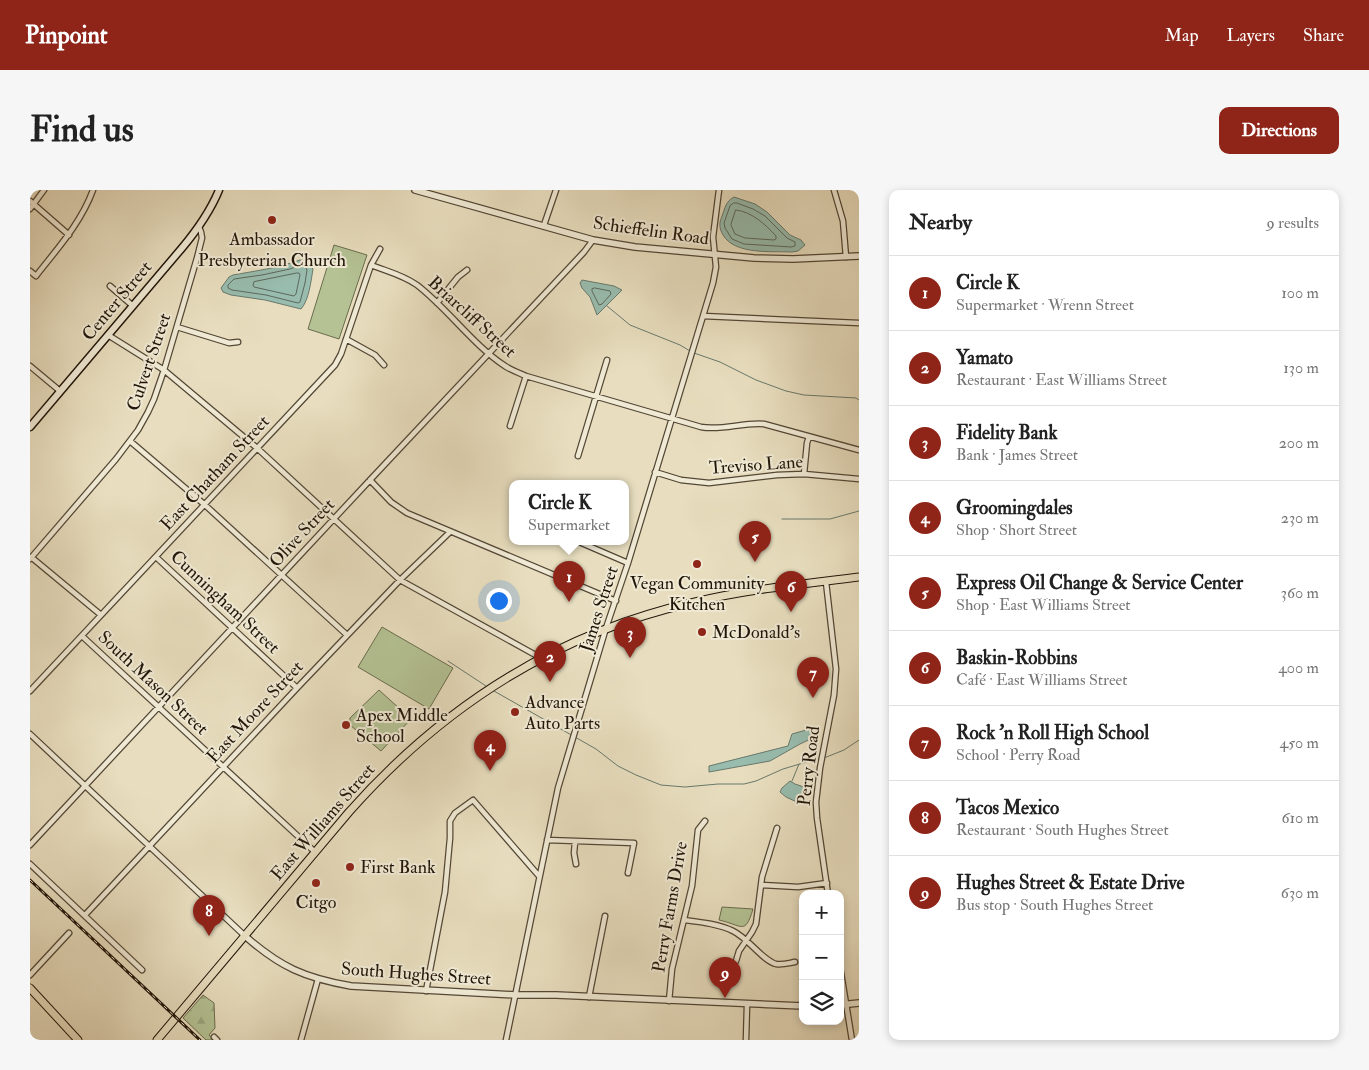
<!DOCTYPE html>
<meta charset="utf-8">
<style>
body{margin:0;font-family:"IM FELL Double Pica",serif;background:#f6f6f6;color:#222}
.controls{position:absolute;right:15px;bottom:15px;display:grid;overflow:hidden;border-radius:10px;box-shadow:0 2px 8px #0003}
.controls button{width:45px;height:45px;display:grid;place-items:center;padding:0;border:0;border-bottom:1px solid #e0e0e0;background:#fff;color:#222;font:25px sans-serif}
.you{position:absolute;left:468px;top:410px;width:18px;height:18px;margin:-12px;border:4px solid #fff;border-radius:50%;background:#1a73e8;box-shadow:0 0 0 8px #1a73e833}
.badge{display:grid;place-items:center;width:32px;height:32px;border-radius:50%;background:#8f2418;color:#fff;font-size:16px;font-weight:700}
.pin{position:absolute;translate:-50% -41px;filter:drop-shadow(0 1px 2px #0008)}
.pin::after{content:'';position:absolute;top:26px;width:18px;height:15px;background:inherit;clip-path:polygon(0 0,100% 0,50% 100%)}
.popup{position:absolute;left:479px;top:290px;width:120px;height:65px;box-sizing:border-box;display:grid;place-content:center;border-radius:10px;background:#fff;filter:drop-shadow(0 1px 4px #0005);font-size:16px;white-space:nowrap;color:#767676}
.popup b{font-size:19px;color:#222}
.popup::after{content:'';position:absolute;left:50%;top:100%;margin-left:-10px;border:10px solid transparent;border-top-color:#fff}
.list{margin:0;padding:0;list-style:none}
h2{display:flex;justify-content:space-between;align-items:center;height:65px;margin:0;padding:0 20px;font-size:21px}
h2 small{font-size:16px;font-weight:400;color:#767676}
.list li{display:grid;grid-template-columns:32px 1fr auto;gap:15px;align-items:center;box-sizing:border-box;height:75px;padding:0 20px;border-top:1px solid #e0e0e0}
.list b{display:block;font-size:19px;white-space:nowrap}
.list p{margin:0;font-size:16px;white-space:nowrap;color:#767676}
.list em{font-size:16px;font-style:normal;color:#767676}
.icon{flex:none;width:28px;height:28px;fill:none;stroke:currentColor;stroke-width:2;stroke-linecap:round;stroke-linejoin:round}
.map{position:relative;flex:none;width:829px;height:850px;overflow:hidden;border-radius:10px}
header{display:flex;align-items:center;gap:30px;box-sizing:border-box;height:70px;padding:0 25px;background:#8f2418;color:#fff}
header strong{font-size:24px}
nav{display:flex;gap:28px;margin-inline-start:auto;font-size:18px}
.intro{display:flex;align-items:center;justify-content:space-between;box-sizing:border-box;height:120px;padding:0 30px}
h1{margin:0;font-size:35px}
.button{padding:12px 22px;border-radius:10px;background:#8f2418;color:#fff;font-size:18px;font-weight:700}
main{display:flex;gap:30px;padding:0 30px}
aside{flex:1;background:#fff;border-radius:10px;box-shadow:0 2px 8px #0003}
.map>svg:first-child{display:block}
.forest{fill:url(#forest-firs);stroke:#6a6c4e}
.green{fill:#b4c294;stroke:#6a6c4e}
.water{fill:#98bcae;stroke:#68796c}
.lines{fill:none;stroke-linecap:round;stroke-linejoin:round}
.shore{stroke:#5c685c;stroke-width:1}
.stream{stroke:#68796c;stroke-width:1}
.minor-casing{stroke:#534736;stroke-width:7}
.tertiary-casing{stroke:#534736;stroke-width:8}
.secondary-casing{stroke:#211509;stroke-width:9}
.primary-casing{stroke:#211509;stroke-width:9}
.minor{stroke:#f0ead5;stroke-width:4.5}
.tertiary{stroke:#f0ead5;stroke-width:5.5}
.secondary{stroke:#f0ead5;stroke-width:6}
.primary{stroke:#e8debf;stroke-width:7}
.rail-casing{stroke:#211509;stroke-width:3}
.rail{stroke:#f0ead5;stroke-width:1;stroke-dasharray:4;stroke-linecap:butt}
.poi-dot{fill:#8f2418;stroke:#f0ead5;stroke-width:2}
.labels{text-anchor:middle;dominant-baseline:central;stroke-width:4;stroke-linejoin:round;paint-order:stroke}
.street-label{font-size:18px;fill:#211509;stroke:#f0ead5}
.poi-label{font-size:18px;fill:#211509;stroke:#f0ead5;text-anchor:start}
</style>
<header>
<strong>Pinpoint</strong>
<nav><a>Map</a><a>Layers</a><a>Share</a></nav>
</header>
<div class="intro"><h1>Find us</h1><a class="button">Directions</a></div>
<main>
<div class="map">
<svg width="829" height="850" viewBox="0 0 829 850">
<defs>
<pattern id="forest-firs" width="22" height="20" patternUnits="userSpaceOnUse" patternTransform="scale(1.25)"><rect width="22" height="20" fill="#b4c294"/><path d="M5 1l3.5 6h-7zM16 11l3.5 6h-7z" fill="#9aa67e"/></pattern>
</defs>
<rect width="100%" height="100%" fill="#e8debf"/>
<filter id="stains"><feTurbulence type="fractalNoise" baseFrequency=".004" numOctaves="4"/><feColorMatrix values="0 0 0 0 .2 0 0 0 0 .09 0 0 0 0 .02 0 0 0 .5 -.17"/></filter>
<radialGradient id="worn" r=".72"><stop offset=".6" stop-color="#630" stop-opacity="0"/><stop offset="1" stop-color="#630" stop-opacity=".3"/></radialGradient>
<path class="forest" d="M173,805L184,813L185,838L179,845L184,850H176L153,828Z"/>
<path class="green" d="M304,55L337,65L309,149L278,139Z
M352,437L423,478L399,519L328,477Z
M349,500L381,529L351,561L320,535V528Z
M692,717L723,719C715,746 712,735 689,730Z"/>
<path class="water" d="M704,7L725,14L737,22L760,45L771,50L775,55L768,61L762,62C741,61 705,65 693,45C689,38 689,33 692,26C695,18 696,11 704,7Z
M270,70L277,71L283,79C281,91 279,110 271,119L235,110L201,105L193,102L191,98L199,87L203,85C225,81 248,78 270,70Z
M552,90L584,96L592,100L567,125L560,107L552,98L550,93Z
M783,538L788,542L787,546L770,554L740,571L679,582V576L758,556L762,544Z
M760,591L765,594L774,597L775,604L769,610V613L756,607L750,602L752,598Z"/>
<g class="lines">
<path class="shore" d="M704,13H707L723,19L735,26L757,48L765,52V56L761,57L714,54L702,49L695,38L694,33L700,16Z
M706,20C722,22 735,34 746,46V49L744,50L715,48L705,44L701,35Z
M270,75H274L277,80L275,93L270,112L268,113L236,105L202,100L198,98V95L204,89L232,85L260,79Z
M267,83H269L270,85L266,104L264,106L224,97L223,95L224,92Z
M565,98L580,101L581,104L572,114L569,115L562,101V99Z"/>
<path class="stream" d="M577,116L600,135L650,155L660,161
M664,163L690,172L726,190L756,201L774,205L826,208L829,210
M752,329H800L829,321
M418,471L456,496
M464,501L566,559L588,576L606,585L631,595L655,597L688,594H714L726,591L753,579L790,568
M794,568L814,560L829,550
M762,591L769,574"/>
<defs>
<path id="minor" d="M804,0L813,31L816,67
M0,11L39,45
M0,19L14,0
M514,35L526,0
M341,75C356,81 373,85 387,95C418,119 443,155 475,176C481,180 489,183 496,186L671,237C692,241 713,232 734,234L829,260
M0,81L6,86C27,59 51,33 63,0
M80,96L103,116
M407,113L428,87L437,80
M673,126L829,133
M147,137L199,153L208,152
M78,145L134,180L227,258L370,390L511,468
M316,149L345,165L354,175
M0,176L30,201
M480,236L496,186
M100,251L175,315L317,445
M548,266L577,170
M625,282L651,290L679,293L747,285L774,284L829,289
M774,284L777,253L779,247
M340,290L361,312L377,323L586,411
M547,351L598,373
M1,367L71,425
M126,367L267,498
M0,369L86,269L108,240L118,222L124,209L134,180L167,68L172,48L171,42L169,37
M796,392L806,479L804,505L790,578L786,612L787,628L798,704
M52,446L285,662
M0,501L305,175L311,164L341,75L350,59
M0,544L215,746
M517,650L604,653L598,683
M545,652L544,663L546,674
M0,655L340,290L554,62L563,50
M0,674L112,780
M731,695L768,697L797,693
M55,725L267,498L370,390L420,342
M654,730C670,732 689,734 703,741C718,748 732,770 746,774C753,775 759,773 765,772
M706,771L709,761L722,742L726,734L732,687L747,638
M810,777L822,850
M0,785L39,743
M396,801L415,702L420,648V631L425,623L443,610L509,686
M559,807L575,726
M639,811L642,779L662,696L668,640L675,631
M184,847L187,850
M271,850L288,789
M476,850L528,598L576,438L598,373L683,93L686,77L683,47L689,0
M716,850L717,815"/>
<path id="tertiary" d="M385,0L563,50L605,57L724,68L763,69L829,66
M215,746C250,777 275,788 321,796L485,805H526L773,816
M810,815L829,813"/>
<path id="secondary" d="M0,237L152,58C167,40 180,22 189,0"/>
<path id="primary" d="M0,798L48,850
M127,850L319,622C413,516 526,443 665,412C719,399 774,394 829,387"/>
</defs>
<use href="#minor" class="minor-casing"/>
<use href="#tertiary" class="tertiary-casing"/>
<use href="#secondary" class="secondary-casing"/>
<use href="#primary" class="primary-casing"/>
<use href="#minor" class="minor"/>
<use href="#tertiary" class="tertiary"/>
<use href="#secondary" class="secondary"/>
<use href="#primary" class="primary"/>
<defs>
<path id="rail" d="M0,690L170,850"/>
</defs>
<use href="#rail" class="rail-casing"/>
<use href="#rail" class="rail"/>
</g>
<g class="poi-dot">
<circle cx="242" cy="30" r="5"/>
<circle cx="667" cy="374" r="5"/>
<circle cx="672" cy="442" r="5"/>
<circle cx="485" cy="522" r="5"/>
<circle cx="316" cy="535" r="5"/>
<circle cx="320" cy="677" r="5"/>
<circle cx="286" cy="693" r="5"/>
</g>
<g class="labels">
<g class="street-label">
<text transform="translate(621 41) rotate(8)">Schieffelin Road</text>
<text transform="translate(87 111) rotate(-50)">Center Street</text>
<text transform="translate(442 127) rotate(42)">Briarcliff Street</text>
<text transform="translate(119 172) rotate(-71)">Culvert Street</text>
<text transform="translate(726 275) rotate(-4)">Treviso Lane</text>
<text transform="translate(185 283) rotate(-47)">East Chatham Street</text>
<text transform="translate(272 343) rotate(-47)">Olive Street</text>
<text transform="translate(195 412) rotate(43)">Cunningham Street</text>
<text transform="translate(569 419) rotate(-72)">James Street</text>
<text transform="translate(123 493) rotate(43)">South Mason Street</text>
<text transform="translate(225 522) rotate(-47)">East Moore Street</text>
<text transform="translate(779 576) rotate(-83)">Perry Road</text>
<text transform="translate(293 632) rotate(-49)">East Williams Street</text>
<text transform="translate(640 717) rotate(-80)">Perry Farms Drive</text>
<text transform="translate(386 784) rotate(4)">South Hughes Street</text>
</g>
<g class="poi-label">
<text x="242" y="49" text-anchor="middle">Ambassador<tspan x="242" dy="21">Presbyterian Church</tspan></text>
<text x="667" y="393" text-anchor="middle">Vegan Community<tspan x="667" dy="21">Kitchen</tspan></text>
<text x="682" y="442">McDonald's</text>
<text x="495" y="512">Advance<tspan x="495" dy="21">Auto Parts</tspan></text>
<text x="326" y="525">Apex Middle<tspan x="326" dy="21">School</tspan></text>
<text x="330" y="677">First Bank</text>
<text x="286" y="712" text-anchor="middle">Citgo</text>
</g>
</g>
<rect width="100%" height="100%" filter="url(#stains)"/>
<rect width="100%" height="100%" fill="url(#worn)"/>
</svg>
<div class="controls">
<button>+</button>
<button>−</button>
<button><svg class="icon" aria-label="layers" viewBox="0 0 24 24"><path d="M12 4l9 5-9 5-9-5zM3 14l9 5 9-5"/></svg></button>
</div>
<div class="you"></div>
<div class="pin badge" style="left:539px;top:412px">1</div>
<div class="popup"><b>Circle K</b>Supermarket</div>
<div class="pin badge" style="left:520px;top:492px">2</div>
<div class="pin badge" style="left:600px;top:468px">3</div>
<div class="pin badge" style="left:460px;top:581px">4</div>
<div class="pin badge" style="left:725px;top:372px">5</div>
<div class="pin badge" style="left:761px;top:422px">6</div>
<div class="pin badge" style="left:783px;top:508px">7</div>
<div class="pin badge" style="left:179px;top:746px">8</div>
<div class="pin badge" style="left:695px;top:808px">9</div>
</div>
<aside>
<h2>Nearby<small>9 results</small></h2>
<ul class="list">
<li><span class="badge">1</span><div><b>Circle K</b><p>Supermarket · Wrenn Street</p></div><em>100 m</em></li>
<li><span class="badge">2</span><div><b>Yamato</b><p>Restaurant · East Williams Street</p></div><em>130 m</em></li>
<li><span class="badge">3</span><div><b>Fidelity Bank</b><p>Bank · James Street</p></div><em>200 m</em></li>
<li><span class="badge">4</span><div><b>Groomingdales</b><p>Shop · Short Street</p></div><em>230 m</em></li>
<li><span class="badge">5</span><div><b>Express Oil Change &amp; Service Center</b><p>Shop · East Williams Street</p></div><em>360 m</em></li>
<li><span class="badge">6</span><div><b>Baskin-Robbins</b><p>Café · East Williams Street</p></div><em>400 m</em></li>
<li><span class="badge">7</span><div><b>Rock 'n Roll High School</b><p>School · Perry Road</p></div><em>450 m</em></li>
<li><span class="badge">8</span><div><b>Tacos Mexico</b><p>Restaurant · South Hughes Street</p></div><em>610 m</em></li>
<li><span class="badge">9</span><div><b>Hughes Street &amp; Estate Drive</b><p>Bus stop · South Hughes Street</p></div><em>630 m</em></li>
</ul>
</aside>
</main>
